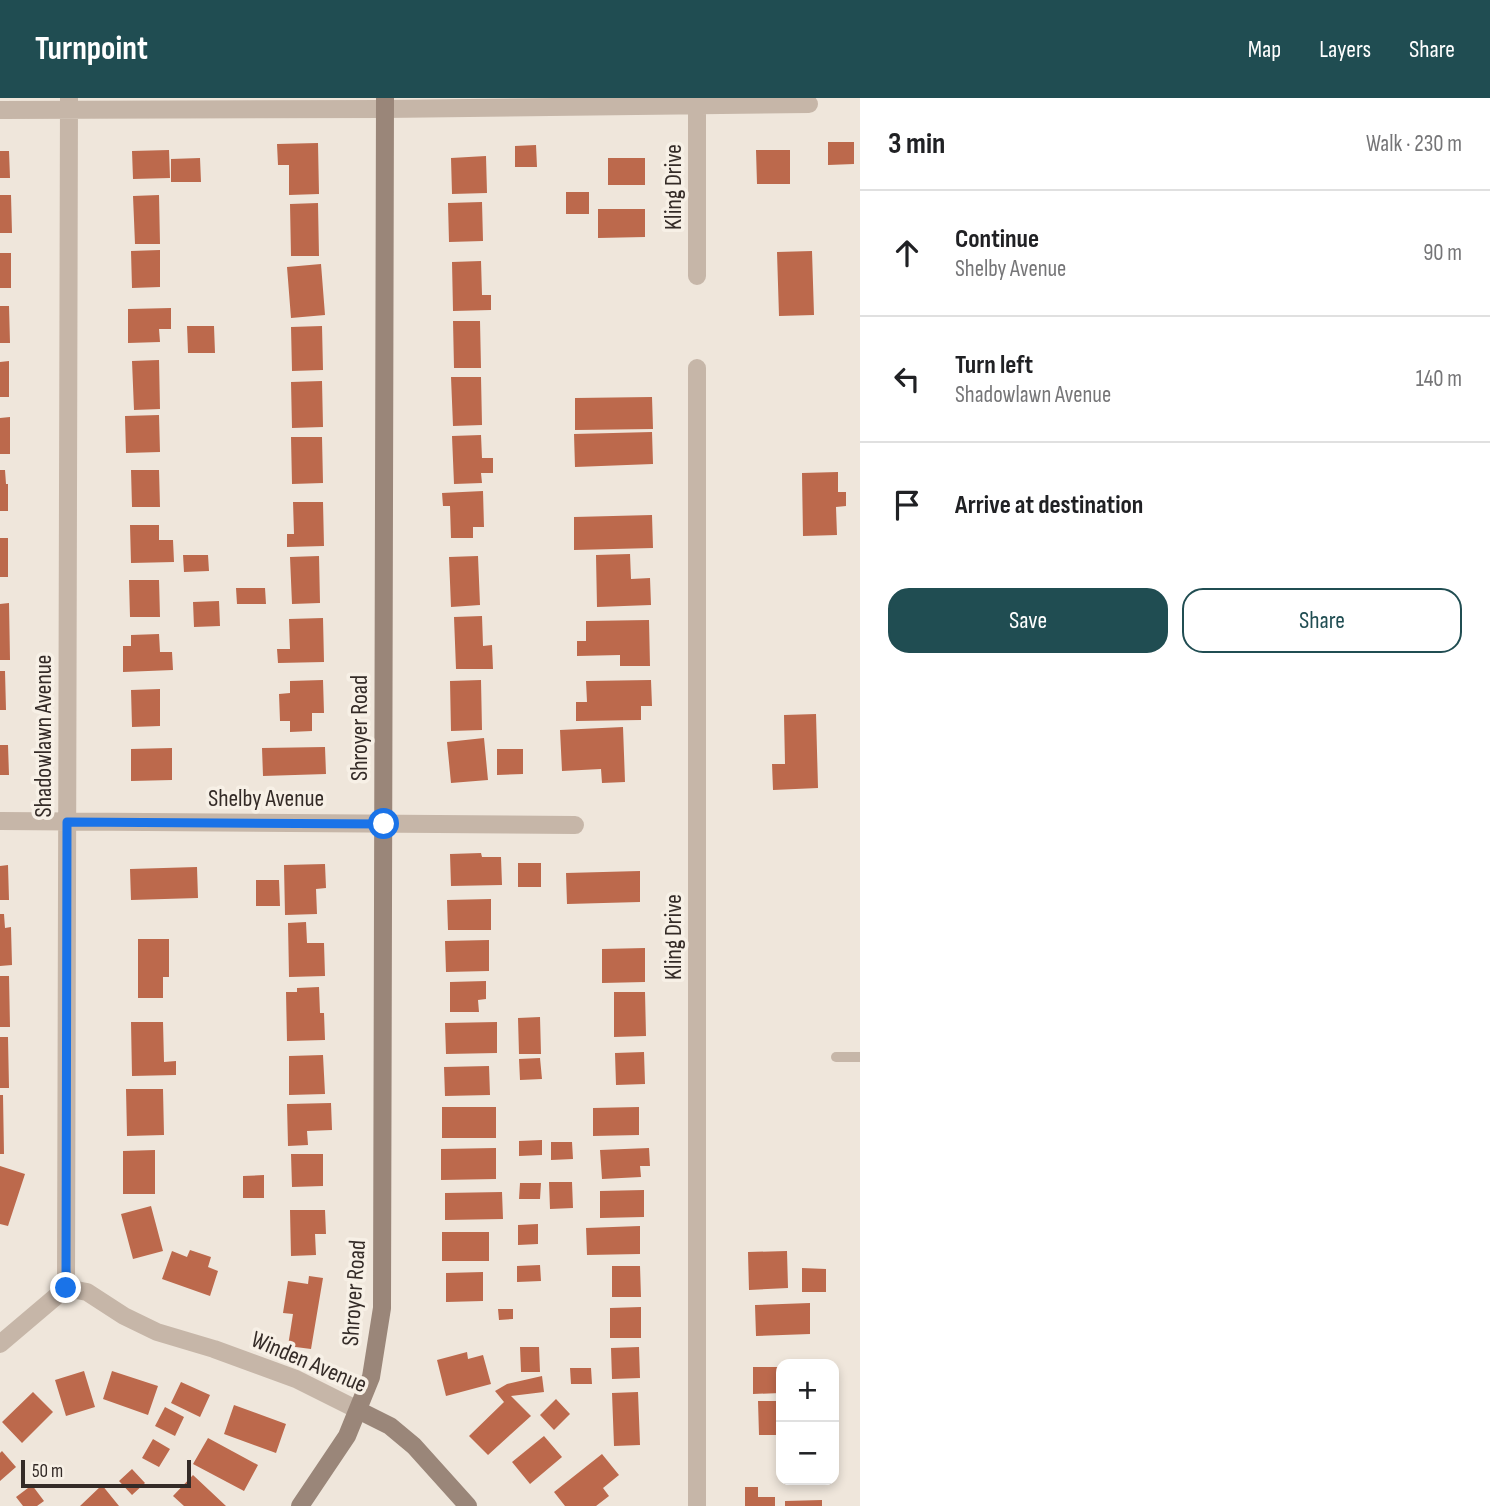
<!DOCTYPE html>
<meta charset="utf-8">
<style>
body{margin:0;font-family:"Sofia Sans Condensed",sans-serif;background:#f6f6f6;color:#202124}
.controls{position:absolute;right:21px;bottom:21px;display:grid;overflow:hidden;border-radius:14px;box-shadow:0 4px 10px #0003}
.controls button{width:63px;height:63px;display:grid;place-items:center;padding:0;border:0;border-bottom:2px solid #e0e0e0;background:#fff;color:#202124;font:35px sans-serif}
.scale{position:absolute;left:21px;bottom:18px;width:170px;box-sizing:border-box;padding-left:7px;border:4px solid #342b27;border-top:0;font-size:19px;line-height:24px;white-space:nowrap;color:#342b27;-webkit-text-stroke:5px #f7f0e6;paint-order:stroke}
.stop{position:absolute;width:21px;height:21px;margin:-16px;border:5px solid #1a73e8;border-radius:50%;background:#fff}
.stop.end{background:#1a73e8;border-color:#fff;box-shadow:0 2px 7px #0008}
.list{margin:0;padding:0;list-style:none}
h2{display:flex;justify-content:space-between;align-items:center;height:91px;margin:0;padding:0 28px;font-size:30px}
h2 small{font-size:23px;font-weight:400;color:#757577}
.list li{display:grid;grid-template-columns:46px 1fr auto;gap:21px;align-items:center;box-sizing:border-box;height:126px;padding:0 28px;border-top:2px solid #e0e0e0}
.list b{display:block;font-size:26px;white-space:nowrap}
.list p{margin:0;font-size:23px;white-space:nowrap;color:#757577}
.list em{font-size:23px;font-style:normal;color:#757577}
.actions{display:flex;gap:14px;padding:21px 28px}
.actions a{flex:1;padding:16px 0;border:2px solid #204d52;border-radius:21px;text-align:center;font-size:24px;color:#204d52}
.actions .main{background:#204d52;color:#fff}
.icon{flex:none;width:38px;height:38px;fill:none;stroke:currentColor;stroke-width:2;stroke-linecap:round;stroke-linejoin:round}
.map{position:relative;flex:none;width:860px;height:1408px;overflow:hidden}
header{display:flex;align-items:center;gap:42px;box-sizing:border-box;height:98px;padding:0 35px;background:#204d52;color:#fff}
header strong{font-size:33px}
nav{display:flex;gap:38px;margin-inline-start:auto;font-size:24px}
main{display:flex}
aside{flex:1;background:#fff}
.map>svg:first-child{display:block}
.building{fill:#bc694c}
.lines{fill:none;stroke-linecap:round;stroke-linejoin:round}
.lane{stroke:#c6b6a8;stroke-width:10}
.street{stroke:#c6b6a8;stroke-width:18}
.secondary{stroke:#9a8679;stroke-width:18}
.route{stroke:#1a73e8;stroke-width:9}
.labels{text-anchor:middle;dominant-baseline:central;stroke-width:7;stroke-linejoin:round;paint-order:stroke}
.street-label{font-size:24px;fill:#342b27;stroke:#f7f0e6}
</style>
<header>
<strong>Turnpoint</strong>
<nav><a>Map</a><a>Layers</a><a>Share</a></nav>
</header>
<main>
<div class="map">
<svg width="860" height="1408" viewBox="0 0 860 1408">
<rect width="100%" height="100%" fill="#efe6db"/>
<path class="building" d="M828,44H854V66L828,67Z
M318,45L319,96L289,97V67H278L277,46Z
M536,47L537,69H515V48Z
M169,52L170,80L133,81L132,53Z
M756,52H790V86H757Z
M0,53H9L10,80H0Z
M486,58L487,95L452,96L451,60Z
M200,60L201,84H171V61Z
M608,60H645V87H608Z
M566,94H589V116H566Z
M0,97H11L12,135H0Z
M159,97L160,146H135L133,98Z
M482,104L483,143L449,144L448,105Z
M318,105L319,158H291L290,106Z
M598,111H645V139L598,140Z
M160,152V189L132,190L131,153Z
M812,153L814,217L779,218L777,154Z
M0,155H11V190H0Z
M481,163L482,197H491V212L453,213L452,164Z
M321,166L325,217L291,220L287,169Z
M0,208H9L10,245H0Z
M171,210V231H159L160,244L128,245V211Z
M453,223H480L481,270H454Z
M187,228H214L215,255H188Z
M322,228L323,272L292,273L291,229Z
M159,262L160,311L134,312L132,263Z
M9,263V299H0V264Z
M451,279H481L482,327L453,328Z
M322,283L323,329L292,330L291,284Z
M652,299L653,331L575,332V300Z
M159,317L160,354L126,355L125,318Z
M10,319V356H0V320Z
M652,334L653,366L575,369L574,336Z
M481,337L482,360H493V375H481L482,385L454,386L452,338Z
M291,339H322L323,385L292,386Z
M0,372H5L6,386H8V413H0Z
M131,372H159L160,409H132Z
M838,374V394H846V408L836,409L837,437L803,438L802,375Z
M483,393L484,429H473V440H451L450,408H443L442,395Z
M293,404H323L324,448L287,449V436H294Z
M652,417L653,450L574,452V419Z
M130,427H159V442H173L174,464L131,465Z
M0,440H8V479H0Z
M630,456L631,481L650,480L651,507L597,509L596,457Z
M183,457H208L209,473L184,474Z
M319,458L320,505L292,506L290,459Z
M478,458L480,507L451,509L449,459Z
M129,482H159L160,519H130Z
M236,490H265L266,506H237Z
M219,503L220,528L194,529L193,504Z
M9,505L10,562H0V506Z
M482,518L483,548L492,547L493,571H456L454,519Z
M323,520L324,564L278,565L277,551H290L289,521Z
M649,522L650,568H620V557L577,558V543H586V523Z
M159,536L160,554H172L173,572L123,574V548H131V537Z
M0,573H5L6,612H0Z
M323,582L324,615H312V633L290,634V623H280L279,596L290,595V583Z
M481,582L482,632L451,633L450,583Z
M651,582L652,608H641V622L576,623V604H587L586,583Z
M160,591V628L132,629L131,592Z
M816,616L818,690L773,692L772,666H785L784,617Z
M623,629L625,684L602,685L601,671L562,673L560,632Z
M484,640L488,682L451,685L447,644Z
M0,647H8L9,677H0Z
M325,649L326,676L263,678L262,650Z
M172,650V682L131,683V651Z
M497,651H523V676L497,677Z
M481,755L482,759H501L502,787L451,788L450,756Z
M518,765H541V789H518Z
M325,766L326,790L316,791L317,816L285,817L284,767Z
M8,767L9,802H0V768Z
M197,769L198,800L131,802L130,771Z
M640,773V804L567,806L566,775Z
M256,782H279L280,808H256Z
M491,801V832H448L447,802Z
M0,816H4L5,830L11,829L12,867L0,868Z
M306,824L307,845H324L325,878L289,879L288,825Z
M138,841H169V879H163V900H138Z
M489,842V873L446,874L445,843Z
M645,850V884L602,885V851Z
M0,878H9L10,929H0Z
M486,883V901L478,902L479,914H450V884Z
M319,889L320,915H324L325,942L287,943L286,894H297V890Z
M614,894H645L646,938L614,939Z
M540,919L541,956H519L518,920Z
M131,924H163L164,964L176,963V977L132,978Z
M497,924V955L446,956L445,925Z
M0,939H8L9,990H0Z
M644,954L645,986L616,987L615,955Z
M323,957L325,996L289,997V958Z
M540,960L542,981L520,982L519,961Z
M489,968L490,997L445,998L444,969Z
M126,991H163L164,1037L127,1038Z
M0,997H3L4,1056H0Z
M331,1005L332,1032L307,1033L308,1047L288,1048L287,1006Z
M442,1009H496V1040H442Z
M639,1009V1037L593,1038V1010Z
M542,1042V1057L519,1058V1043Z
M551,1044H572L573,1061L551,1062Z
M496,1050V1081L441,1082V1051Z
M649,1050L650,1068H640L641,1079L602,1081L600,1052Z
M155,1052V1096H123V1053Z
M291,1056H323V1088L292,1089Z
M0,1068L25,1076L8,1128L0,1126Z
M264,1077V1100H243V1078Z
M549,1084H572L573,1110L550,1111Z
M520,1085H541L540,1101H519Z
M644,1092V1119L600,1120V1093Z
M502,1094L503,1121L445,1122V1095Z
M151,1108L163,1153L133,1161L121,1116Z
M290,1112H325L326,1136H315L316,1157L291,1158Z
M538,1126V1146L518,1147V1127Z
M640,1128V1156L587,1157L586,1130Z
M442,1134H489V1163H442Z
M190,1152L211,1159L208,1169L218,1173L210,1198L162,1181L172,1153L187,1159Z
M787,1153L788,1190L749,1192L748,1154Z
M540,1167L541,1183L517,1184V1168Z
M612,1168H640L641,1199H612Z
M802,1170L826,1171V1194H802Z
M483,1174V1203L446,1204V1175Z
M309,1178L323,1180L311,1251L288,1248L293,1216L283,1215L288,1183L308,1186Z
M810,1205V1236L756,1238L755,1207Z
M641,1209V1240H610V1210Z
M498,1211H513V1221L499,1222Z
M520,1249H539L540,1274H521Z
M639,1249L640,1280L612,1281L611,1250Z
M467,1254L468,1261L483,1257L491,1286L446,1298L437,1262Z
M753,1269H781V1295L753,1296Z
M570,1270H591L592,1286H571Z
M84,1273L95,1309L66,1318L55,1282Z
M112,1273L158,1288L148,1317L103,1301Z
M542,1278L544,1294L511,1298L531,1318L488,1357L469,1338L504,1304L495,1293L507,1286Z
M181,1284L210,1297L200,1319L171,1305Z
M33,1294L53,1314L22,1345L2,1324Z
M638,1294L640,1347L614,1348L612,1295Z
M556,1301L570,1316L554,1332L540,1317Z
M758,1303H781V1337H759Z
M234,1307L286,1326L276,1355L224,1336Z
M165,1309L184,1319L175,1338L155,1328Z
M544,1338L562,1359L530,1386L512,1364Z
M208,1340L258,1367L244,1393L193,1366Z
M153,1341L170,1351L159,1369L142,1360Z
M2,1353L16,1369L0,1383V1355Z
M602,1356L619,1377L603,1390L609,1398L596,1408H565L554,1394Z
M132,1371L145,1385L132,1397L119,1383Z
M193,1377L226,1408H184L173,1398Z
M32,1387L44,1403L37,1408H23L16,1399Z
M102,1387L119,1408H80Z
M745,1389H758V1399H775V1408H745Z
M822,1402V1408H785V1403Z"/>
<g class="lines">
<path class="lane" d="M836,959H860"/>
<path class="street" d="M0,12L385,11L809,6
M697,178V0
M0,723L575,727
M66,1190L87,1194L124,1218L157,1234L214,1251L296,1281L358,1312
M0,1246L66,1190L69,0
M697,1408V270"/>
<path class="secondary" d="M358,1312L390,1328L414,1348L468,1408
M300,1408L347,1338L371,1279L382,1210L385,0"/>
</g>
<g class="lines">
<path class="route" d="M66,1190L67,724L384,726"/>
</g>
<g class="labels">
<g class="street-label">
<text transform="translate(673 89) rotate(-90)">Kling Drive</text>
<text transform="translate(359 630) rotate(-90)">Shroyer Road</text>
<text transform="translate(43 638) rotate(-90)">Shadowlawn Avenue</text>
<text x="266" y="700">Shelby Avenue</text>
<text transform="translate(673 839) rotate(-90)">Kling Drive</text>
<text transform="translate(354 1195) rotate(-86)">Shroyer Road</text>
<text transform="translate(309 1264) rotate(23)">Winden Avenue</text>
</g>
</g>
</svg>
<div class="controls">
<button>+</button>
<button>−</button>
</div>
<div class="scale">50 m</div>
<div class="stop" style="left:384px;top:726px"></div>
<div class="stop end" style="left:66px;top:1190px"></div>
</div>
<aside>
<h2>3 min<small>Walk · 230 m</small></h2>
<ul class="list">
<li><svg class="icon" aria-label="ahead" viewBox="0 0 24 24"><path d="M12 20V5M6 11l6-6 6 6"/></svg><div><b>Continue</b><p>Shelby Avenue</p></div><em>90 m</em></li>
<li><svg class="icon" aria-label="left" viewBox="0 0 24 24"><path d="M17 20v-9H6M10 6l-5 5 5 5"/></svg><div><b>Turn left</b><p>Shadowlawn Avenue</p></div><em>140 m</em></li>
<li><svg class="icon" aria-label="arrive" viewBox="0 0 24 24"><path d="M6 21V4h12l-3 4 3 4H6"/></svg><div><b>Arrive at destination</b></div></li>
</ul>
<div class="actions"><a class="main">Save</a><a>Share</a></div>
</aside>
</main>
